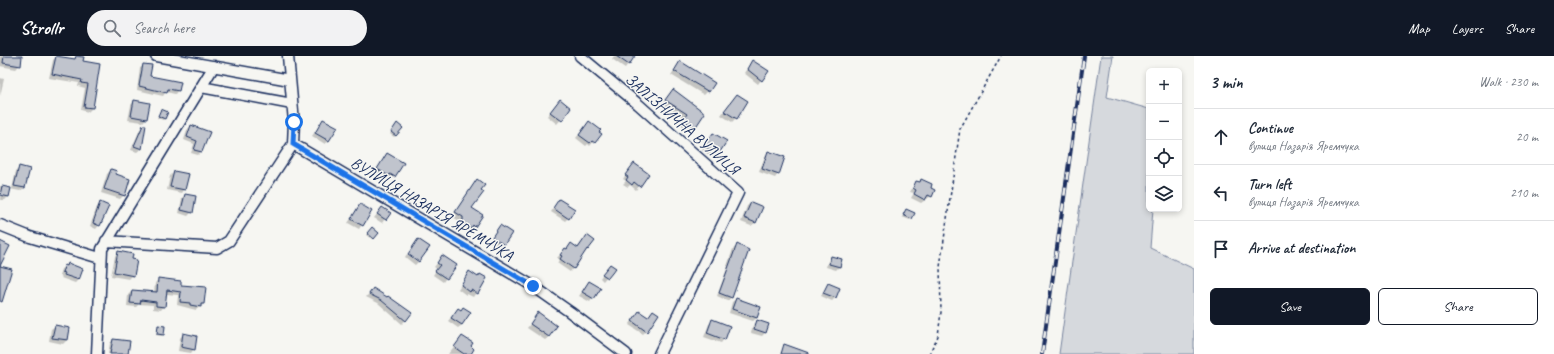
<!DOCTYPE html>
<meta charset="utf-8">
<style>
body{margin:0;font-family:Caveat,sans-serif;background:#f2f2f3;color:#1f2937}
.controls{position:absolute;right:12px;top:12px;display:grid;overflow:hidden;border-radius:6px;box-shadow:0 2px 6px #0003}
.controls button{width:36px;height:36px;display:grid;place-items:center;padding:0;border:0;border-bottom:1px solid #e0e1e3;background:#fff;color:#1f2937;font:20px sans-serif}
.stop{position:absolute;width:12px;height:12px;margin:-9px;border:3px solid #1a73e8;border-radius:50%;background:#fff}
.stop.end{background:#1a73e8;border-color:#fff;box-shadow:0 1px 4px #0008}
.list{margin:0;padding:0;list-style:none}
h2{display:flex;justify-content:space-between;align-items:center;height:52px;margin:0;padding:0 16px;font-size:17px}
h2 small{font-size:13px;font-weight:400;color:#747a83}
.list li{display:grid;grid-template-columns:26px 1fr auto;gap:12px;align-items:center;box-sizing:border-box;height:56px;padding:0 16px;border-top:1px solid #e0e1e3}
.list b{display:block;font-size:15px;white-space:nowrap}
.list p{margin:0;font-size:13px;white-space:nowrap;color:#747a83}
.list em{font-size:13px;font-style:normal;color:#747a83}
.actions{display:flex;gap:8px;padding:12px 16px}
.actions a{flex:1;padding:9px 0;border:1px solid #111827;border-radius:6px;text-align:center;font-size:14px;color:#111827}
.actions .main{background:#111827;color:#fff}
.icon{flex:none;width:22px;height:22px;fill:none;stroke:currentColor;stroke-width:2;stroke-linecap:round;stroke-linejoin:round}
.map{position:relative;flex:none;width:1194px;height:298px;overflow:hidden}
header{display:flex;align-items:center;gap:24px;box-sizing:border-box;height:56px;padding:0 20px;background:#111827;color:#fff}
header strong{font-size:19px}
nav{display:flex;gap:22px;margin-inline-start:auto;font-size:14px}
.search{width:280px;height:36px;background:#f2f2f3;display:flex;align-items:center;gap:10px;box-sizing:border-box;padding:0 14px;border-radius:22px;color:#747a83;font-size:15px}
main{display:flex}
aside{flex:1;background:#fff}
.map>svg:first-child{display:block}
.green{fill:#d6d9dd;stroke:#78849e}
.shadow{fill:#0003}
.building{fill:#c0c4cd;stroke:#1b2f5e}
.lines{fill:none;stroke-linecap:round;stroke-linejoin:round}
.minor-casing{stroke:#1b2f5e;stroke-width:13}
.path{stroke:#1b2f5e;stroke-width:1.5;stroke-dasharray:3 3;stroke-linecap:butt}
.minor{stroke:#f6f6f2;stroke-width:10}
.rail-casing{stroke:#1b2f5e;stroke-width:4}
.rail{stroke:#f6f6f2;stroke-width:2.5;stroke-dasharray:8;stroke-linecap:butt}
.route{stroke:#1a73e8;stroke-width:5}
.labels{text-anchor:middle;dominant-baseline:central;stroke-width:3;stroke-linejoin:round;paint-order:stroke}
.street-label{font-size:16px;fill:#1b2f5e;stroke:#f6f6f2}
</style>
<header>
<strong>Strollr</strong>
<div class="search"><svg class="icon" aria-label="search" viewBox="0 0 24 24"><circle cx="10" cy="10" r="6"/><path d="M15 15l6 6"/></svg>Search here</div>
<nav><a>Map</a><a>Layers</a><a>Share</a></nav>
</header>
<main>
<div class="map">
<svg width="1194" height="298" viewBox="0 0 1194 298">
<rect width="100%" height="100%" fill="#f6f6f2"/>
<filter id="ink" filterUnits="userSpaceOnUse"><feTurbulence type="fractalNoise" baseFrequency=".025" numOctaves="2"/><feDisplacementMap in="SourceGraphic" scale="8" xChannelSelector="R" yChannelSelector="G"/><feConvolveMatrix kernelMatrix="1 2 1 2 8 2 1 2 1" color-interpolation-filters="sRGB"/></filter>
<g filter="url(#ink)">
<path class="green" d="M1101,0H1113L1107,41L1149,53V153H1153L1150,192L1194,213V298H1059Z"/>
<path class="shadow" d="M0,0H21L20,9L16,13L0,10Z
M614,0H634L625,12L612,3Z
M56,1L73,4L76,1L82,6L99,9L92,52L88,56L81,54L85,32L78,30L79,27L49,22L53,4Z
M752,5L761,24L758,28L744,17Z
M144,9L149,20L178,34L175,38L166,36L163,40L137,34L140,12Z
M677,10L708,35L704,39L671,19Z
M0,22L4,23L0,40Z
M673,34L704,57L691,75L680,68L684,62L662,48Z
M134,45L149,48L146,63L143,66L128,64L131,49Z
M556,48L570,53L557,68L547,60Z
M728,50L736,62L732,66L721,59Z
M161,54L164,63L163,64L157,62Z
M323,64L329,85L325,88L312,80Z
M589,66L600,78L590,90L588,88L586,90L576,82Z
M144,70H145L141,93L137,96L131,94L140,73Z
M191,70L208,77L201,96L198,99L191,97L194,88L184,84L187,74Z
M396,70L402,72L394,81L390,78Z
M713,78L717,98L714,102L702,94Z
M768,97L778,118L775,122L759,116L765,100Z
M388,98L394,120L391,124L387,121L384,123L374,117Z
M20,111L28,113L24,132L20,135L10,133L8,141L5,144H0V130L12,133L16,115Z
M630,112L639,130L636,134L630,129L628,131L623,128L626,125L623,123Z
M111,114L124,139L120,143L101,137L107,118Z
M174,116L184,133L181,137L167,134L170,120Z
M477,124L471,152L475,170L467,175L460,170L459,165L452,160Z
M921,124L930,132L931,140L921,147L911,142L914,137L910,136L916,126L919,127Z
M185,139L192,156L188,160L179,157L182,142Z
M101,147L108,150L102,166L96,173L90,170L97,151Z
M751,147L761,151L755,167L751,170L741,166L747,150Z
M556,148L568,162L565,165L551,156Z
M360,149L371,155L359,173L348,167Z
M382,152L389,157L382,167L374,162Z
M906,154L911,163L910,164L902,161Z
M500,171L510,178L500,192L489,185Z
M372,172L378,177L372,183L366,179Z
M584,184L594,185L570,216L557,207L559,204L557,202L565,193L577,192Z
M737,190L731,241L728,245L717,240L728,210H727L733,193Z
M118,196L133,219L129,223L111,220L115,200Z
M407,198L418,206L415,209L405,201Z
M443,200L455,209L443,226L433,219L437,213L434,211Z
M831,201L839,211L836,214L826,211L828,205Z
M68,208L82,214L78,224L75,227L61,222L62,221L59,219L61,213Z
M607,212H614L603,225L600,222Z
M469,217L477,221L480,219L486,222L473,241L467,238L466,239L458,233Z
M159,223L180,229L203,248L196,254L177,249L178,239L166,238L164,250L161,254L153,253V249L139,248L136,251L127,250L128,239L132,235L154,237L155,227Z
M589,226L599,232L590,246L579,240Z
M828,228L835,242L832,245L821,240Z
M373,233L411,258L402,268L378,247L366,241Z
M736,243L757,262L753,265L729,257L732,246Z
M458,253L462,269L458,272L448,265Z
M538,258L549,281L545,284L527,272Z
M636,260L648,262L646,275L643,278L629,269Z
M713,265L724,283L721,287L704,281L709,268Z
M757,266L766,276L762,280L751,277L753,269Z
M55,270L69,273L67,284L63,288L49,285L51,273Z
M158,270L163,278L162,280L156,279Z
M183,278L194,293L191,297L178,295L180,282Z
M462,281L470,290V298H448Z
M113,284L127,298H108L110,287Z
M785,289L796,298H780Z"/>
<path class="building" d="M4,0H22L21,10L3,7Z
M56,0L75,3L76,0L84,1L83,5L100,8L93,52L84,51L88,28L81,27L82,24L52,18Z
M616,0H635L629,9Z
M752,4L769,15L762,25L747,13Z
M680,5L715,27L709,36L674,15Z
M143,8L152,9L150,20L181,26L179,35L168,33L167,37L139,30Z
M673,33L705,57L695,72L683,64L687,58L665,44Z
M737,38L748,45L737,63L724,55Z
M560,43L571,52L562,65L550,56Z
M134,44L150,47L147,63L131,60Z
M161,53L168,56L165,63L158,60Z
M323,63L338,71L329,85L315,77Z
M589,65L601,74L599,76L602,78L595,87L592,85L590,87L579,79Z
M397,67L403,72L396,80L391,76Z
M143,69H146L142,93L134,90Z
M191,69L210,76L202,96L194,94L197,85L187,81Z
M713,77L727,85L718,99L704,90Z
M768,95L785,101L779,119L762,113Z
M387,97L404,107L395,121L390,118L389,120L377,113Z
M634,107L649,118L640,131L634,126L632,129L626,124L628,121L625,119Z
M19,110L30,113L25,132L14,130Z
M111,113L117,115L116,118L130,123L125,140L104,133Z
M174,115L189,118L185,134L170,131Z
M477,123L485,129L481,134L484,136L472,152L483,159L475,171L473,169L471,172L463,167V161L455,156Z
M921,123L932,128L931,132L935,134L932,141L928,139L925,144L914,138L916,134L913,132L916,125L920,126Z
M2,130L11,132L9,141L0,139Z
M185,138L196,140L193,157L181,154Z
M559,143L575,153L569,163L553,152Z
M100,146L109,150L100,170L93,167Z
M751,146L763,151L756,167L744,162Z
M360,148L372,155L363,170L351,163Z
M382,151L391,157L386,164L377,158Z
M906,153L915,157L912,163L903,159Z
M500,169L512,177L504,189L492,181Z
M372,171L379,177L374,183L367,177Z
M587,179L595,185L588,194L587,193L574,213L560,203L562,200L560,199L565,192L567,193L571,187L578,192Z
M418,183L430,191L419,206L408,198Z
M0,185L10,190L0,210L12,213L2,246L0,245Z
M737,188L749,194L732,242L719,237Z
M118,195L133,198L132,203L137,204L134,220L114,216Z
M442,199L457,209L447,223L435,215L440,209L437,207Z
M831,200L842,203L840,211L829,208Z
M68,207L83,213L79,224L64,219L65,217L62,216L65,209L67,210Z
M610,208L616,212L608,222L602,218Z
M469,215L478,221L480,218L487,222L478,238L471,234L470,236L461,229Z
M158,222L181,225V229L206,231L204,248H201V251L190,249V247L180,246L181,236L167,234L165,251L156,250V246L141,244L140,248L130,247L132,234L157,236Z
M589,225L601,232L594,243L582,236Z
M828,227L840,232L836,242L823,237Z
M373,232L387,241L388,240L412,257L406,265L381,244L369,238Z
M736,242L761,251L757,262L732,253Z
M463,251L471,256L462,269L451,262L458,252L461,254Z
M653,254L659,258L647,276L632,265L639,255L648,261Z
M538,256L557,270L549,281L530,268Z
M712,263L730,270L725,284L707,277Z
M757,264L769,268L766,277L754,273Z
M55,269L70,272L68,284L52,282Z
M158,269L165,270L164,279L157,278Z
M183,277L197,280L195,294L181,291Z
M462,280L473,287L471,290L474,293L471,298H464L454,291Z
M113,283L130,285L128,298H110Z
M784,288L809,297V298H781Z"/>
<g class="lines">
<defs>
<path id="minor" d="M156,0L290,24
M288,0L294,66L293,88L533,230L570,256L626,298
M580,0L638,48L738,137L659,298
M201,31L292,48
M0,169L30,181L100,202
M106,185L217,192L229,185L293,88
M97,298L102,193L214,10"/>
</defs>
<use href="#minor" class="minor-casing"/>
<path class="path" d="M929,298L938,280L941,256L940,211L960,73L1001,0"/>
<use href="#minor" class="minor"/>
<defs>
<path id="rail" d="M1042,298L1084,0"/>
</defs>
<use href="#rail" class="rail-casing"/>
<use href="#rail" class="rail"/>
</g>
</g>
<g class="lines" filter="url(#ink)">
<path class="route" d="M294,66L293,88L533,230"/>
</g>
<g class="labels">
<g class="street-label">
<text transform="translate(682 68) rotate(41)">ЗАЛІЗНИЧНА ВУЛИЦЯ</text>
<text transform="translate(432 153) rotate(31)">ВУЛИЦЯ НАЗАРІЯ ЯРЕМЧУКА</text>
</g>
</g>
</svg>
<div class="controls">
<button>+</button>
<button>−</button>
<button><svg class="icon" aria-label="locate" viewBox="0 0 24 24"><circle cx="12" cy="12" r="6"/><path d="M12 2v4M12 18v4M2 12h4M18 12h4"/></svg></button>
<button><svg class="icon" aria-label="layers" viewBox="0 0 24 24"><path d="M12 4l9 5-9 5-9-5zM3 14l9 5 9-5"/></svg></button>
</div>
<div class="stop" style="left:294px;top:66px"></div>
<div class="stop end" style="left:533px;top:230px"></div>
</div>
<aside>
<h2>3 min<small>Walk · 230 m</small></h2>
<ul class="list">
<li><svg class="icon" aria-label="ahead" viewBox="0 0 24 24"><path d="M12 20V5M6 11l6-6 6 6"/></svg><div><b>Continue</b><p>вулиця Назарія Яремчука</p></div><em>20 m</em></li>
<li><svg class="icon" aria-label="left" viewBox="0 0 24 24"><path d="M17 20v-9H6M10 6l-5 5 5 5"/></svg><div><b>Turn left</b><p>вулиця Назарія Яремчука</p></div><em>210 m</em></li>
<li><svg class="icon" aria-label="arrive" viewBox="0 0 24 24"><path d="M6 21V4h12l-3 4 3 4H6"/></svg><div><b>Arrive at destination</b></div></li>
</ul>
<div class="actions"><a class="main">Save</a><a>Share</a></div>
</aside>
</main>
